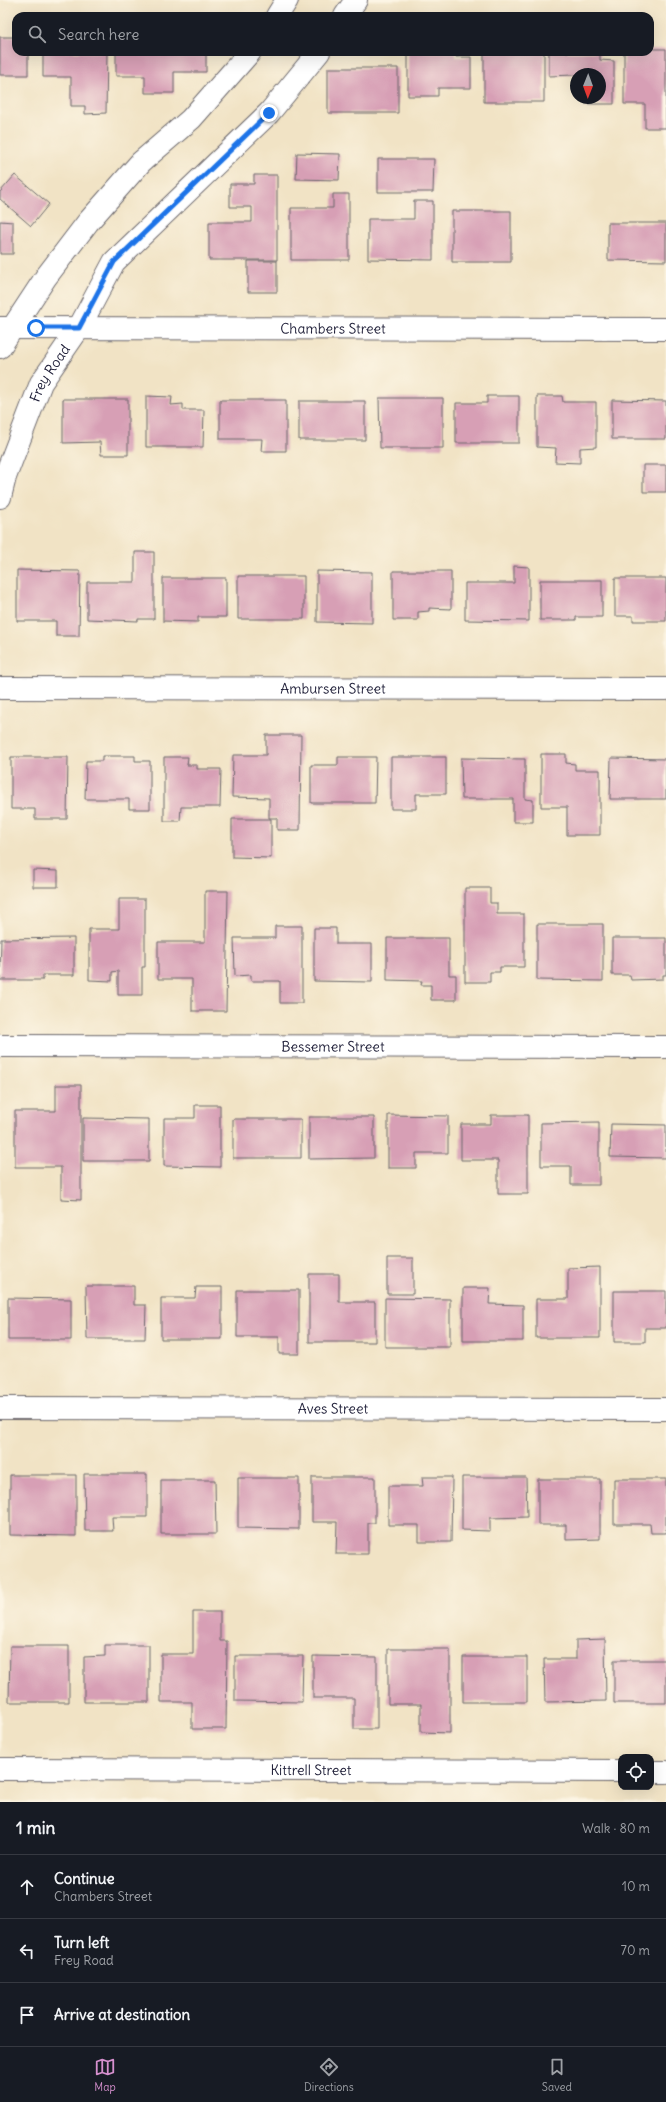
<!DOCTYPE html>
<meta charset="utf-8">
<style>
body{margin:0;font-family:Delius,sans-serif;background:#20242c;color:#f1f3f6}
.controls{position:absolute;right:12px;bottom:12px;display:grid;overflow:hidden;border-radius:8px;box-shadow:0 4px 16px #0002}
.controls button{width:36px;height:36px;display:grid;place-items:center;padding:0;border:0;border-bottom:1px solid #363941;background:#171b24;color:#f1f3f6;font:20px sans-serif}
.compass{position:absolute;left:570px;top:68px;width:36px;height:36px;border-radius:50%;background:#171b24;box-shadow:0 4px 16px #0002;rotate:181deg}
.stop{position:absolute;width:12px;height:12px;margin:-9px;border:3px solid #1a73e8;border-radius:50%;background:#fff}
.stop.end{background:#1a73e8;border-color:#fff;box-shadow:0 1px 4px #0008}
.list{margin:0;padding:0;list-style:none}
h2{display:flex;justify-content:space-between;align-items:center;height:52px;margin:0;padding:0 16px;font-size:17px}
h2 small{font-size:13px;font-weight:400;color:#9ea1a6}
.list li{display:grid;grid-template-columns:26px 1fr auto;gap:12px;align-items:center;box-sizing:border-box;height:64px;padding:0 16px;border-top:1px solid #363941}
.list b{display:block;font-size:15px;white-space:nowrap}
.list p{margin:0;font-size:13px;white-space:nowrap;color:#9ea1a6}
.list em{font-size:13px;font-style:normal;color:#9ea1a6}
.icon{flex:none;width:22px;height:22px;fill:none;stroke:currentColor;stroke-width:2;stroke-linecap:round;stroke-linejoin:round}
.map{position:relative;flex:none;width:666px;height:1802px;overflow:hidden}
.search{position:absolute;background:#171b24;box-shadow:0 4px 16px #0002;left:12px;right:12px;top:12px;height:44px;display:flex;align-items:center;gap:10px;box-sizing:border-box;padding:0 14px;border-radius:12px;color:#9ea1a6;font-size:15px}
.sheet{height:244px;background:#171b24}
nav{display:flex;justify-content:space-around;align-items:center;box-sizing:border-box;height:56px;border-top:1px solid #363941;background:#171b24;font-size:11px;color:#9ea1a6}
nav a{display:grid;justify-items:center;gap:2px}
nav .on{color:#d690ce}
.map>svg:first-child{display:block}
.building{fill:#d79fb5}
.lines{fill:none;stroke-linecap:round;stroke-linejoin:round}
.minor-casing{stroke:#6a666b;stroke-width:24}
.tertiary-casing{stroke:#6a666b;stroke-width:24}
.minor{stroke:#fff;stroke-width:22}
.tertiary{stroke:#fff;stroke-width:22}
.route{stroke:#1a73e8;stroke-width:5}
.labels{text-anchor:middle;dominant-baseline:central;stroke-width:3.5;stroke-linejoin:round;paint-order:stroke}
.street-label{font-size:14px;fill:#22223b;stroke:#fcf5e5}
</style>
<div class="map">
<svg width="666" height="1802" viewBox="0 0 666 1802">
<rect width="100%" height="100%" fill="#fcf5e5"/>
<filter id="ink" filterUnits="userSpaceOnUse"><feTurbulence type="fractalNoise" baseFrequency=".025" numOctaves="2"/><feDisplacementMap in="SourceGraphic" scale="8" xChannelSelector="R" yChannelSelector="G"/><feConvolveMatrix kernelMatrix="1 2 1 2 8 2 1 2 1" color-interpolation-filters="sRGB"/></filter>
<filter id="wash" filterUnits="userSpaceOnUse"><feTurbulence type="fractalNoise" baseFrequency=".012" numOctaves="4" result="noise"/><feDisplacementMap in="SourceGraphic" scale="16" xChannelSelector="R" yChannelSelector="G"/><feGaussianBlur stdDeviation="0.9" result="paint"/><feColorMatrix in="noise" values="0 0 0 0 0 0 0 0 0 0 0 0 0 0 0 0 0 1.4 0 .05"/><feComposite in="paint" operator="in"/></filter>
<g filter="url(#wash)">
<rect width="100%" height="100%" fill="#f1e3c5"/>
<g id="blocks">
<path class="building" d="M0,37H16V52H28V75H0Z
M650,49H666V128H645V104H624V52H650Z
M43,52H107L106,113L85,114V106H71V77H43Z
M116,52H206V72H174V93H145V76H116Z
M408,52H456V57H471V88H438V96H408Z
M484,52H544V102H484Z
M549,52H600V60L614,61V104H585V98H600V74L549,76Z
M328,68H398V113H328Z
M297,153L340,154L339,180L296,179Z
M378,159H434L433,192H378Z
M15,175L49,204L31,226L0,199V192Z
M254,175H277V260H209V222H252V207H230V184H254Z
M333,194H349V260H291V208H333Z
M414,201H433V260L368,259V219H414Z
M452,211H511V262H452Z
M0,221L13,222V254H0Z
M608,223H666V261L608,260Z
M248,261H277V292H248Z
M146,396L172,397L171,405L183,404V410H204L203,447H146Z
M487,396H519V443H456V403H487Z
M537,396H562L563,402H596V447L580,448V463L555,462L556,448L537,447Z
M379,398H443V448H380Z
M63,399H128V455H101L100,442L63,443Z
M220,400H286V451H261L262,439H220Z
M612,400L666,401V439H612Z
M299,401H365V440H299Z
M643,465H666V492H643Z
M135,552H154V619H138V621L87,619V582H135Z
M514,566L529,567V621L465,620V583H514Z
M17,570L80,571L79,636H56V621H17Z
M317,571L372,572V623L317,622Z
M393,571H451V609L429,608V611L418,612V620H393Z
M238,576H304V619H238Z
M163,578H226V617H198V622L163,621Z
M615,578H666V621H633V616H615Z
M540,580H602V617H576V620H540Z
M266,735H301L300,830H277V818H269V798L232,797L233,755H266Z
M541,754H566V763L575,764V770H600V835H567V807H541Z
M102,756H135V761H150V809H129V799H85L86,761H102Z
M11,757H68L67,819H35V809H11Z
M164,757H188L187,765H197V769H221L220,807H181L180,821H164Z
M338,757H376L375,803H311V765H338Z
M391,757H446V794H416V809H391Z
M461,758L525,759V799L533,800V822H513V799H462Z
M611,758L666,759V799H610Z
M232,819H271V858L232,857Z
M33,870L58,871V887H33Z
M465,888H490V903H497V914H524V967H500V972H490V982H465Z
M205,891H228L226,1011H192V979H158V942H205Z
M119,899H145V967H142V995H118V971L112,972V981L89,980V929H119Z
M537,924H603V981L537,980Z
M275,926H302V1003H280V981H251V975L235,976L234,938H275Z
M314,928H336V944H372V982L314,981Z
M74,938V975H43V980H0L1,939Z
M387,938H449V975H456V1000H431V985H421L422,981L387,980Z
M612,938H666V975H663V979L631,980L630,975H612Z
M56,1085H81V1200L61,1199V1167H15V1111H56Z
M195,1105H220V1167L164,1166V1118H195Z
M388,1115L448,1116V1153H416V1168H388Z
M491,1115H528V1194H498V1160H461V1124H491Z
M309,1117H374V1158L309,1159Z
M83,1118L149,1119V1161H83Z
M233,1119H301V1158H233Z
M599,1122V1185H571V1166H541V1123Z
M611,1124L666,1125V1158L610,1157Z
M387,1258H413V1294H387Z
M600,1267V1338H536V1299H568V1268Z
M309,1274H339V1302H375V1342H309Z
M86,1286H134V1305H146L145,1339H87Z
M196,1287H222V1339H161V1298H195Z
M463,1288H490L489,1304L523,1305V1341H463Z
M237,1290H299V1354H279V1337H237Z
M614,1291H666V1328H645V1342H614Z
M8,1298L71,1299V1340H8Z
M385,1298L450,1299V1347H385Z
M84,1474H147V1517H112L113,1531H85Z
M10,1475H76V1536L10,1535Z
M312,1477H375V1523H368V1554H336L337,1522H312Z
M422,1477H452L451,1542H419V1525H388V1486H423Z
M462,1477H526L527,1517L490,1518V1531L462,1530Z
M238,1478H299V1529L238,1528Z
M538,1479H600V1539L566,1540V1525H538Z
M614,1479H666V1533H651L650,1524H614Z
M161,1480H215L216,1534H161Z
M193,1612H220V1641H227L226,1729H192V1702H161V1654H193Z
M605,1639L606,1701L545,1702L544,1659H576V1640Z
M105,1645H149V1702H84V1657L105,1656Z
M10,1646H69V1702H9Z
M388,1649H450V1733L421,1732V1704H388Z
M235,1656H303L302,1702L235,1701Z
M313,1656L377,1657V1729H354V1698H313Z
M463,1657H527V1702H463Z
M614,1660H666V1703H614Z"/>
</g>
</g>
<g filter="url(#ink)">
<use href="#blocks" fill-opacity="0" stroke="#6a666b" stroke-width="1"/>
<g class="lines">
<defs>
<g id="minor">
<path id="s1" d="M0,328L666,329"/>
<path id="s2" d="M0,688L666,689"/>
<path id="s3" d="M0,1046L666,1047"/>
<path id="s4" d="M0,1408L666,1409"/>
<path id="s5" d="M0,1769L621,1771"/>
<path d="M651,1772H666"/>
</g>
<g id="tertiary">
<path d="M277,16L287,0"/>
<path d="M345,16L356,0"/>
<path d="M0,347L46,277L88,222L141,162L191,119L250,52"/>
<path id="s6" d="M0,497L5,477L41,383L79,328L114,262L269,113L319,52"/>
</g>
</defs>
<use href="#minor" class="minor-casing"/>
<use href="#tertiary" class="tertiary-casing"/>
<use href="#minor" class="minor"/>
<use href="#tertiary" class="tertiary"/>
</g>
</g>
<g class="lines" filter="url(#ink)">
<path class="route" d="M36,328H79L114,262L269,113"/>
</g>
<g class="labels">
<g class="street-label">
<text stroke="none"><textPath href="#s1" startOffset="333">Chambers Street</textPath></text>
<text stroke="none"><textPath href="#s6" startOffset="134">Frey Road</textPath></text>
<text stroke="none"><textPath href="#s2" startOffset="333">Ambursen Street</textPath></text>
<text stroke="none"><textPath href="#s3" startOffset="333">Bessemer Street</textPath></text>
<text stroke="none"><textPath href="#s4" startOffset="333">Aves Street</textPath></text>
<text stroke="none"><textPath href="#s5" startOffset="311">Kittrell Street</textPath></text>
</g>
</g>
</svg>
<div class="controls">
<button><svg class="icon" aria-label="locate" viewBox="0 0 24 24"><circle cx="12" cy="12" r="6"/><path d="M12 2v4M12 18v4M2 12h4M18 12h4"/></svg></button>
</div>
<svg class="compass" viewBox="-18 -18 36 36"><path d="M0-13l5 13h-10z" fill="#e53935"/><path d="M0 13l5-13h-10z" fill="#9ea1a6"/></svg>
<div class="stop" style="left:36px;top:328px"></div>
<div class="stop end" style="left:269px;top:113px"></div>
<div class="search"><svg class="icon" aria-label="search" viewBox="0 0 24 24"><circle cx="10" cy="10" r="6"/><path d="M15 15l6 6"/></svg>Search here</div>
</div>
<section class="sheet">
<h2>1 min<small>Walk · 80 m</small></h2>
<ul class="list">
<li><svg class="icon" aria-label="ahead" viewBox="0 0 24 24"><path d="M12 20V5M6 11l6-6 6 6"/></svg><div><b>Continue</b><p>Chambers Street</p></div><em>10 m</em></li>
<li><svg class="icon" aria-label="left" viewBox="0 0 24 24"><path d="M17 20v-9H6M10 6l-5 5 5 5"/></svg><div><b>Turn left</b><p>Frey Road</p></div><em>70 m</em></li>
<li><svg class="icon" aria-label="arrive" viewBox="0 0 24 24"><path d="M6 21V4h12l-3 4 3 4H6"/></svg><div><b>Arrive at destination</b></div></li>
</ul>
</section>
<nav>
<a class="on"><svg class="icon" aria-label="map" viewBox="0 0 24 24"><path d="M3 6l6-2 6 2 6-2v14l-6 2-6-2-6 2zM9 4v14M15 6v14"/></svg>Map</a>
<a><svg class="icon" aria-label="directions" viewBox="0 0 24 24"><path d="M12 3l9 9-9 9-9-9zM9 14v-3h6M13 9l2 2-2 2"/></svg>Directions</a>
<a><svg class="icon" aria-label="saved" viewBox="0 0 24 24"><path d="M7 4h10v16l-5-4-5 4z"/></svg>Saved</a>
</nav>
